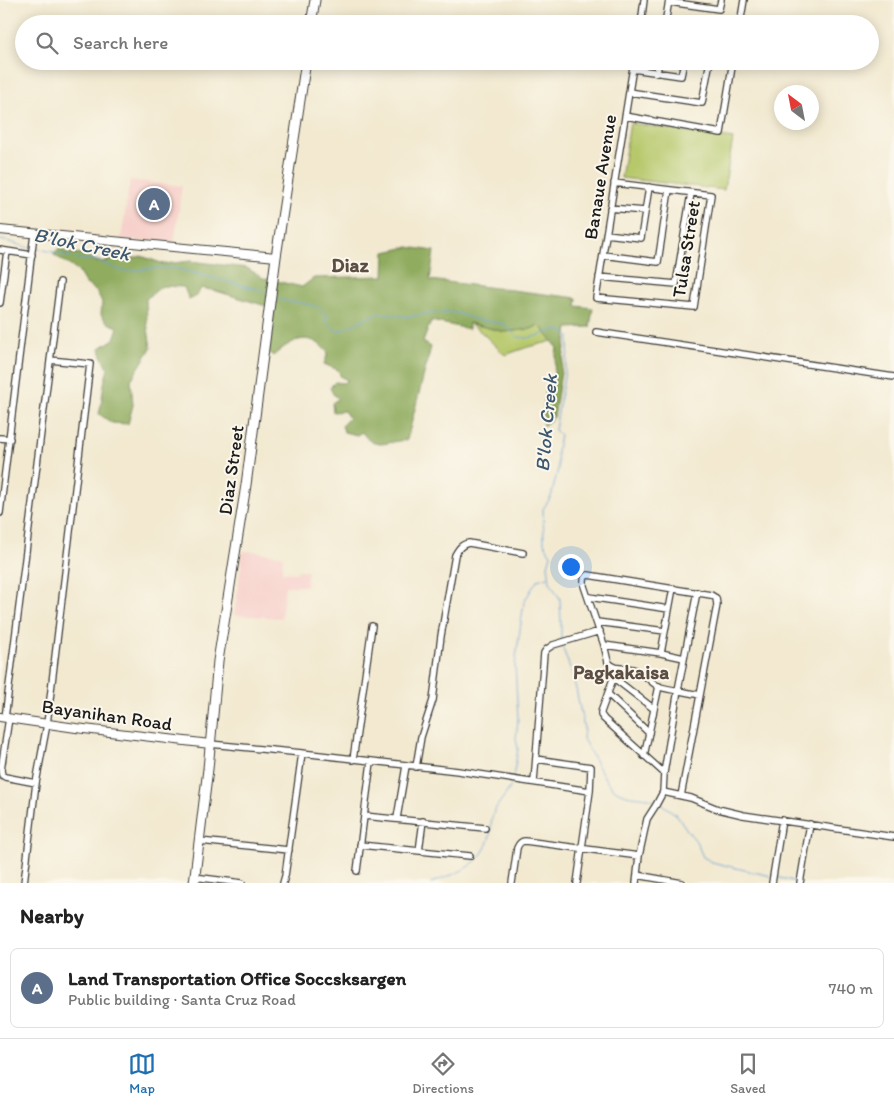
<!DOCTYPE html>
<meta charset="utf-8">
<style>
body{margin:0;font-family:Itim,sans-serif;background:#f6f6f6;color:#222}
.compass{position:absolute;left:774px;top:85px;width:45px;height:45px;border-radius:50%;background:#fff;box-shadow:0 2px 12px #0003;rotate:328deg}
.you{position:absolute;left:570px;top:566px;width:18px;height:18px;margin:-12px;border:4px solid #fff;border-radius:50%;background:#1a73e8;box-shadow:0 0 0 8px #1a73e833}
.badge{display:grid;place-items:center;width:32px;height:32px;border-radius:50%;background:#1f6fb2;color:#fff;font-size:16px;font-weight:700}
.pin{position:absolute;translate:-50% -50%;border:2px solid #fff;box-shadow:0 1px 5px #0006}
.list{margin:0;padding:0;list-style:none}
h2{display:flex;justify-content:space-between;align-items:center;height:65px;margin:0;padding:0 20px;font-size:21px}
h2 small{font-size:16px;font-weight:400;color:#767676}
.list li{display:grid;grid-template-columns:32px 1fr auto;gap:15px;align-items:center;box-sizing:border-box;height:80px;margin:0 10px 10px;padding:0 10px;border:1px solid #e0e0e0;border-radius:8px}
.list b{display:block;font-size:19px;white-space:nowrap}
.list p{margin:0;font-size:16px;white-space:nowrap;color:#767676}
.list em{font-size:16px;font-style:normal;color:#767676}
.icon{flex:none;width:28px;height:28px;fill:none;stroke:currentColor;stroke-width:2;stroke-linecap:round;stroke-linejoin:round}
.map{position:relative;flex:none;width:894px;height:883px;overflow:hidden}
.search{position:absolute;background:#fff;box-shadow:0 2px 12px #0003;left:15px;right:15px;top:15px;height:55px;display:flex;align-items:center;gap:12px;box-sizing:border-box;padding:0 18px;border-radius:28px;color:#767676;font-size:19px}
.sheet{height:155px;background:#fff}
nav{display:flex;justify-content:space-around;align-items:center;box-sizing:border-box;height:70px;border-top:1px solid #e0e0e0;background:#fff;font-size:14px;color:#767676}
nav a{display:grid;justify-items:center;gap:2px}
nav .on{color:#1f6fb2}
.map>svg:first-child{display:block}
.built{fill:#f7d0cb}
.green{fill:#b6c86b;stroke:#697244}
.forest{fill:#90ac5f;stroke:#56643e}
.lines{fill:none;stroke-linecap:round;stroke-linejoin:round}
.stream{stroke:#67a0d6;stroke-width:1}
.minor-casing{stroke:#3c3b37;stroke-width:8}
.tertiary-casing{stroke:#3c3b37;stroke-width:10}
.secondary-casing{stroke:#3c3b37;stroke-width:11}
.minor{stroke:#fff;stroke-width:5.5}
.tertiary{stroke:#fff;stroke-width:8}
.secondary{stroke:#fff;stroke-width:9}
.labels{text-anchor:middle;dominant-baseline:central;stroke-width:4;stroke-linejoin:round;paint-order:stroke}
.street-label{font-size:19px;fill:#1c1c1c;stroke:#fbf7ec}
.water-label{font-size:20px;font-style:italic;fill:#3e5770;stroke:#fbf7ec}
.neighbourhood-label{font-size:20px;font-weight:bold;fill:#5c4e43;stroke:#fbf7ec}
</style>
<div class="map">
<svg width="894" height="883" viewBox="0 0 894 883">
<rect width="100%" height="100%" fill="#fbf7ec"/>
<filter id="ink" filterUnits="userSpaceOnUse"><feTurbulence type="fractalNoise" baseFrequency=".02" numOctaves="2"/><feDisplacementMap in="SourceGraphic" scale="10" xChannelSelector="R" yChannelSelector="G"/><feConvolveMatrix kernelMatrix="1 2 1 2 8 2 1 2 1" color-interpolation-filters="sRGB"/></filter>
<filter id="wash" filterUnits="userSpaceOnUse"><feTurbulence type="fractalNoise" baseFrequency=".0096" numOctaves="4" result="noise"/><feDisplacementMap in="SourceGraphic" scale="20" xChannelSelector="R" yChannelSelector="G"/><feGaussianBlur stdDeviation="1.12" result="paint"/><feColorMatrix in="noise" values="0 0 0 0 0 0 0 0 0 0 0 0 0 0 0 0 0 1.4 0 .05"/><feComposite in="paint" operator="in"/></filter>
<g filter="url(#wash)">
<rect width="100%" height="100%" fill="#f2e9d0"/>
<path class="built" d="M130,180L182,186L174,244L121,239Z
M243,551L258,552L283,556L282,572L297,573L298,570L308,571L306,586H285L281,618L234,615Z"/>
<path class="green" d="M630,123L733,139L724,190L621,178Z
M469,323L505,332L531,329L539,325L553,341L528,347L505,355C493,344 482,331 469,323Z"/>
<path class="forest" d="M60,247L67,253L88,254L96,262L109,261L121,253L127,260L141,256L164,264L191,261L247,268L263,278L302,287L314,278L384,276L385,252L408,247L434,251L430,280L577,298L576,306L593,308L590,327L568,328L554,417L543,426L545,388L553,380L557,347L539,325L531,329L505,332L469,323V329L431,321L423,342L431,347L407,440C387,441 375,452 362,432L357,435L344,432L342,425L349,418L344,411L333,412L332,403L338,399L333,394L330,387L335,382L343,383L348,380L341,377L338,370L324,364L328,353C325,350 322,346 319,344C302,332 286,345 273,356L267,349L273,308L216,291L201,288L197,296L189,300L184,287L162,286L146,299L147,322L151,348L131,380L133,405L128,424L112,423L99,414C103,398 102,386 108,369L102,357L100,348L114,339L118,327L108,323L101,315L102,302L97,292L85,283L78,271L53,254Z"/>
<g class="lines">
<path class="stream" d="M0,240C11,241 20,246 30,248
M34,248L58,253L78,259L96,260L122,271H131L153,268H174L268,292
M276,297L280,300C295,303 318,302 328,316L325,318V320L332,328L338,331L349,327L366,318L381,313L408,317L423,314L453,312L477,320L505,324L513,333L518,337L527,338L537,336L555,330L563,331L569,336L568,352L555,430L560,435L557,451L558,469L551,497L543,509L544,543L551,555L548,565L550,582L560,599L561,624V640
M562,646L570,668L576,689L584,728L583,739L606,780L611,787L618,792L630,796L649,798L655,800
M513,777L518,749L516,739L518,719L515,665L524,602L537,580L548,577
M660,803L677,815L687,830L696,841L703,857L712,862L736,868L771,876
M776,877L793,881L797,883
M431,883C457,873 483,866 490,835C492,826 490,821 494,812C498,802 509,793 512,783"/>
</g>
</g>
<g filter="url(#ink)">
<g class="lines">
<defs>
<path id="minor" d="M669,2L719,9L721,0
M641,22L652,24
M641,24L644,0
M665,24L669,0
M740,24L744,0
M633,69L681,76L684,61
M657,73L659,61
M629,92L702,103L710,61
M625,116L721,133L733,61
M614,183L711,195L694,307L596,298L634,61
M610,208L645,211
M606,234L641,238L649,187
M0,250L32,255
M603,255L658,262L669,190
M599,277L676,284L691,193
M0,303L7,251
M596,332L894,377
M0,438L10,439
M0,513L34,234
M589,597L669,609
M597,622L665,631
M604,645L661,653L684,658
M661,653L673,588
M617,668L601,712V715L604,719L664,773
M614,678L654,709
M608,694L649,733
M5,718L60,282
M9,718L1,770L2,775L5,777L36,783L47,724L90,364L50,360
M210,744L302,753L458,771L590,791
M644,756L659,686
M536,759L591,767L590,791L577,883
M353,760L372,626
M416,767L421,737L433,700L441,636L455,555C459,548 462,544 469,543L523,553
M534,782L544,653L547,649L553,645L600,631
M663,792L691,798L718,809L743,815L894,837
M681,796L717,605L716,598L711,595L588,575C583,577 584,581 584,586L604,645L608,662C616,671 623,667 633,669C644,672 650,683 660,687C670,690 688,692 699,695
M364,816L485,828
M397,818L406,766
M199,841L289,850
M360,845L470,856
M419,851L423,821
M357,871L371,762
M637,875L682,883
M194,877L242,883
M24,883L36,783
M283,883L285,876L302,753
M512,883L517,848C519,843 521,841 525,841L639,856
M636,883L639,856L647,819L656,805L663,792L664,773L678,690L697,592
M772,883L782,820
M800,883L810,824"/>
<path id="tertiary" d="M0,230L276,257
M0,717L76,728L210,744"/>
<path id="secondary" d="M311,24L315,0
M194,883L208,769L218,661L246,485L276,257L306,61"/>
</defs>
<use href="#minor" class="minor-casing"/>
<use href="#tertiary" class="tertiary-casing"/>
<use href="#secondary" class="secondary-casing"/>
<use href="#minor" class="minor"/>
<use href="#tertiary" class="tertiary"/>
<use href="#secondary" class="secondary"/>
</g>
</g>
<g class="labels">
<g class="street-label">
<text transform="translate(600 177) rotate(-81)">Banaue Avenue</text>
<text transform="translate(686 249) rotate(-81)">Tulsa Street</text>
<text transform="translate(231 470) rotate(-82)">Diaz Street</text>
<text transform="translate(107 715) rotate(8)">Bayanihan Road</text>
</g>
<g class="water-label">
<text transform="translate(82 244) rotate(12)">B'lok Creek</text>
<text transform="translate(546 423) rotate(-85)">B'lok Creek</text>
</g>
<g class="neighbourhood-label">
<text x="350" y="265">Diaz</text>
<text x="621" y="672">Pagkakaisa</text>
</g>
</g>
</svg>
<svg class="compass" viewBox="-18 -18 36 36"><path d="M0-13l5 13h-10z" fill="#e53935"/><path d="M0 13l5-13h-10z" fill="#767676"/></svg>
<div class="you"></div>
<div class="pin badge" style="left:154px;top:204px;background:#5c6f8a">A</div>
<div class="search"><svg class="icon" aria-label="search" viewBox="0 0 24 24"><circle cx="10" cy="10" r="6"/><path d="M15 15l6 6"/></svg>Search here</div>
</div>
<section class="sheet">
<h2>Nearby<small></small></h2>
<ul class="list">
<li><span class="badge" style="background:#5c6f8a">A</span><div><b>Land Transportation Office Soccsksargen</b><p>Public building · Santa Cruz Road</p></div><em>740 m</em></li>
</ul>
</section>
<nav>
<a class="on"><svg class="icon" aria-label="map" viewBox="0 0 24 24"><path d="M3 6l6-2 6 2 6-2v14l-6 2-6-2-6 2zM9 4v14M15 6v14"/></svg>Map</a>
<a><svg class="icon" aria-label="directions" viewBox="0 0 24 24"><path d="M12 3l9 9-9 9-9-9zM9 14v-3h6M13 9l2 2-2 2"/></svg>Directions</a>
<a><svg class="icon" aria-label="saved" viewBox="0 0 24 24"><path d="M7 4h10v16l-5-4-5 4z"/></svg>Saved</a>
</nav>
